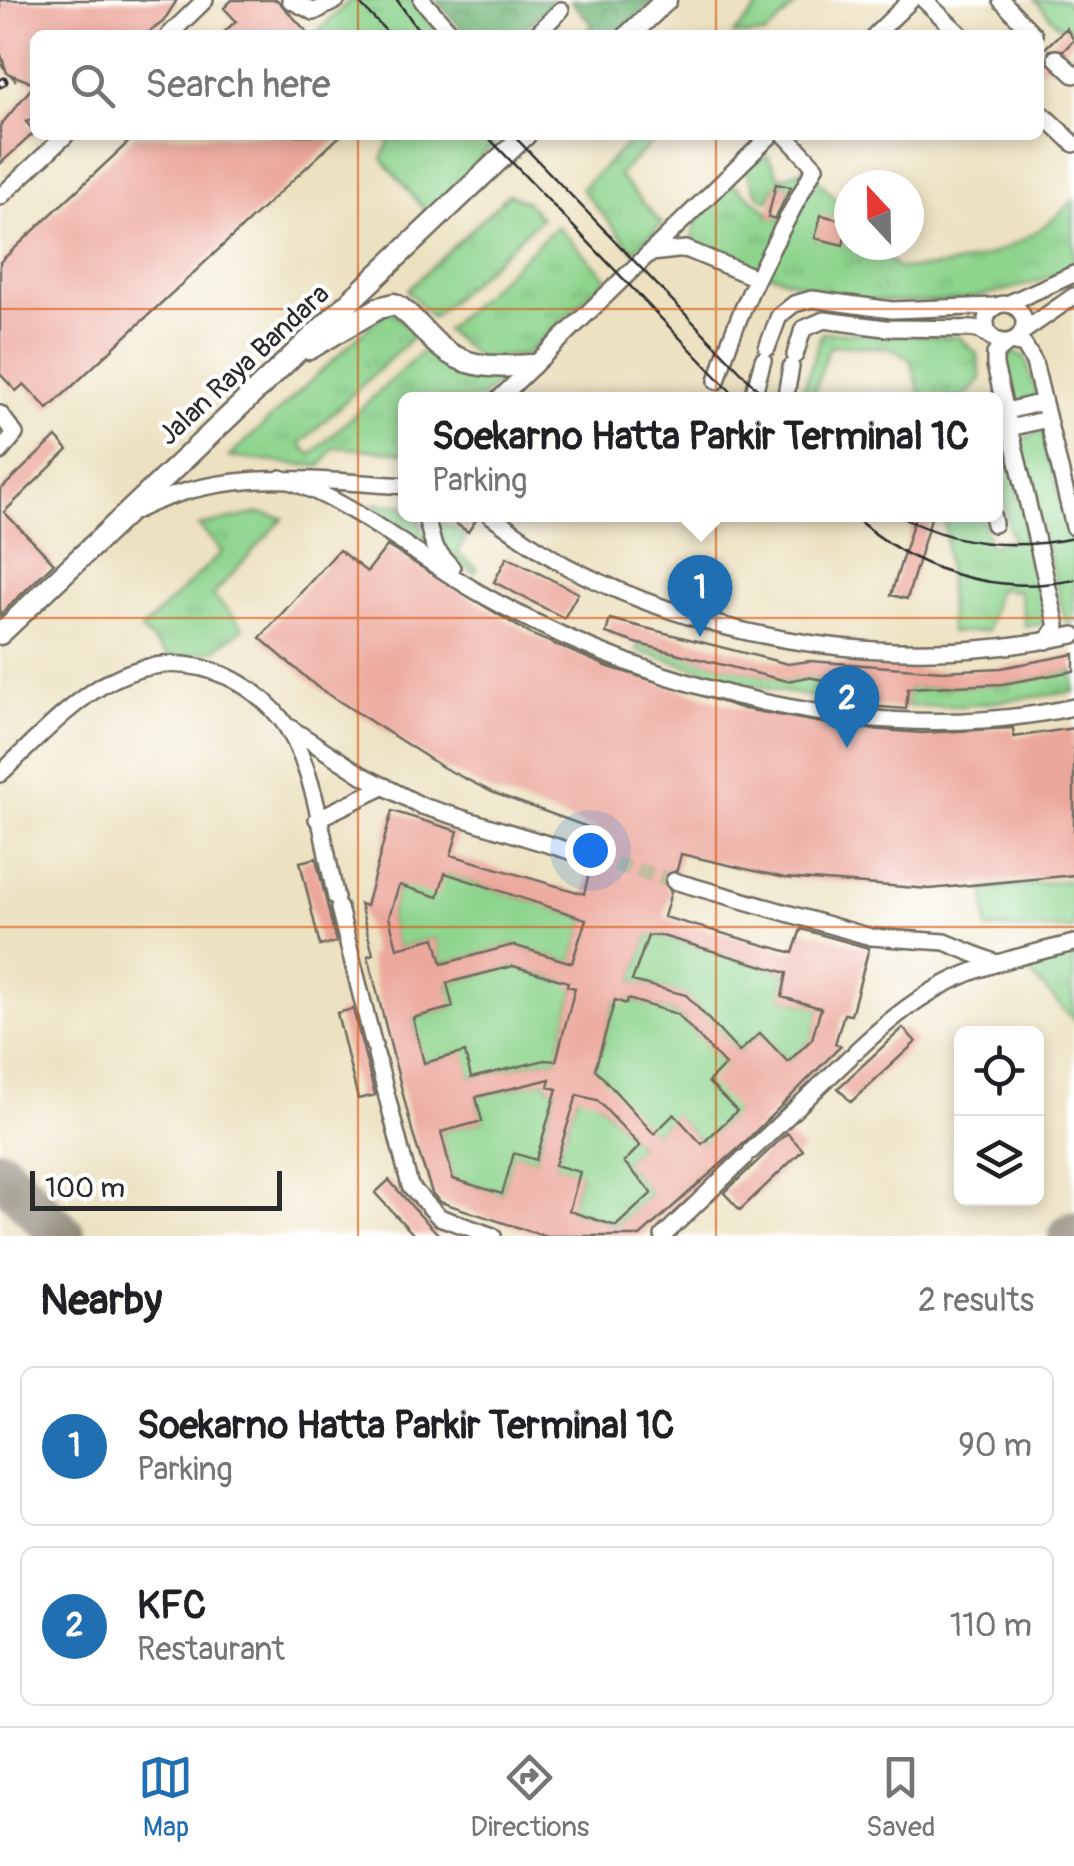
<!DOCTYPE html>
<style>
body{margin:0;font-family:Pangolin,sans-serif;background:#f6f6f6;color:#202124}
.controls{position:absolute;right:30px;bottom:30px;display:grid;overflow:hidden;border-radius:15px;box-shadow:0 5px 15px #0003}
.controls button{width:90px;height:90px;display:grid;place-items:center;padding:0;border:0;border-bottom:2px solid #e0e0e0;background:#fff;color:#202124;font:50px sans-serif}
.compass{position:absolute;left:834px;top:170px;width:90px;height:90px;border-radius:50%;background:#fff;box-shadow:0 5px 15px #0003;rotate:338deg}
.scale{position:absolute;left:30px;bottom:25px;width:252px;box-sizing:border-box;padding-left:10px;border:5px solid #2b2b2b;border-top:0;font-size:28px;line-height:35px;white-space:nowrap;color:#2b2b2b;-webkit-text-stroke:8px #fff;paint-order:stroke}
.you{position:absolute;left:590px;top:850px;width:35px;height:35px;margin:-25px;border:8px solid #fff;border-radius:50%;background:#1a73e8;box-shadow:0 0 0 15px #1a73e833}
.badge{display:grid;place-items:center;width:65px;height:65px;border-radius:50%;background:#1f6fb2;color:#fff;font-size:32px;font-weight:700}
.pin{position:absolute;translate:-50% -82px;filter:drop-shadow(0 2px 5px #0008)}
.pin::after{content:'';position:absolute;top:52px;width:35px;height:30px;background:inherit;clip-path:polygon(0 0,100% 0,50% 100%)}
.popup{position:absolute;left:398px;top:392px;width:605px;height:130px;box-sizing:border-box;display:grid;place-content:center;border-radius:15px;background:#fff;filter:drop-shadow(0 2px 8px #0005);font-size:32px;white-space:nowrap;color:#757577}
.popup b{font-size:38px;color:#202124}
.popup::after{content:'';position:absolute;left:50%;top:100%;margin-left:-20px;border:20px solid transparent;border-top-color:#fff}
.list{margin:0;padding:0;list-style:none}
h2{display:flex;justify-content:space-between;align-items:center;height:130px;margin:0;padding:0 40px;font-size:42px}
h2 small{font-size:32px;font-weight:400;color:#757577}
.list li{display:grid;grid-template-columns:65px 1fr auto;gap:30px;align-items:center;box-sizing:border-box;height:160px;margin:0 20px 20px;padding:0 20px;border:2px solid #e0e0e0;border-radius:15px}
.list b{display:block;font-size:38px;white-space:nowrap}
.list p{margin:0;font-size:32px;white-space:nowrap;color:#757577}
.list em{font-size:32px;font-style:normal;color:#757577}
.icon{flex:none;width:55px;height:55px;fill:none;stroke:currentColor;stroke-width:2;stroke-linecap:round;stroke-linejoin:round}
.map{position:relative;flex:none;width:1074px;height:1236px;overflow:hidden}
.search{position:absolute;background:#fff;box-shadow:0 5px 15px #0003;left:30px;right:30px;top:30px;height:110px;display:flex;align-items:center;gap:25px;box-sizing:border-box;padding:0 35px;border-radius:15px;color:#757577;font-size:38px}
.sheet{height:490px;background:#fff}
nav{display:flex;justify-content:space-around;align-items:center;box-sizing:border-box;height:140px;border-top:2px solid #e0e0e0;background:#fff;font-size:28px;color:#757577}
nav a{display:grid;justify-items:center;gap:5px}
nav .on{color:#1f6fb2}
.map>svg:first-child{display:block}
.grass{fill:url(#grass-tufts);stroke:#5c805c;stroke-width:2.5}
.forest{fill:url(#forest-crowns);stroke:#4e7052;stroke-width:2.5}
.green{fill:#8ed48d;stroke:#5c805c;stroke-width:2.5}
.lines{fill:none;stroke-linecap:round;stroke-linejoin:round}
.taxiway{stroke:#8c8676;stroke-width:45}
.building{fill:#eca79b;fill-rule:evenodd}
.minor-tunnel{stroke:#c5bda2;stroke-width:15;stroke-dasharray:15 8;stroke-linecap:butt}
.minor-casing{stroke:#6f6b5f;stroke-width:20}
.major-casing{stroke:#6f6b5f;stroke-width:25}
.path{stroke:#6f6b5f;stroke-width:2.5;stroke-dasharray:8 8;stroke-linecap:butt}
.minor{stroke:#fff;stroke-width:15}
.major{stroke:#fff;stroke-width:20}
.tram{stroke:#2b2b2b;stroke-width:2.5}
.rail-casing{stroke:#2b2b2b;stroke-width:9}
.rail{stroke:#fff;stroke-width:5;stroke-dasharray:15;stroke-linecap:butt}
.grid{fill:none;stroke:#d5540f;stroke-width:2.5;stroke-opacity:0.55}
.labels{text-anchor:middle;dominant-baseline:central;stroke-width:8;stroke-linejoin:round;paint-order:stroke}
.street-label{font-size:28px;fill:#2b2b2b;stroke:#fff}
</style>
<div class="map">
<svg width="1074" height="1236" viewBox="0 0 1074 1236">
<defs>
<pattern id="grass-tufts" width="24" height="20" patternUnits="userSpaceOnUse" patternTransform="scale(2.5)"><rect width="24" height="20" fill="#8ed48d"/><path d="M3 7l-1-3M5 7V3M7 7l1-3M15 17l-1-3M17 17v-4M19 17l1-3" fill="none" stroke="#7bb67a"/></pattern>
<pattern id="forest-crowns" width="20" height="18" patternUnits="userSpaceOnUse" patternTransform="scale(2.5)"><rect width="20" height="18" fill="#72b678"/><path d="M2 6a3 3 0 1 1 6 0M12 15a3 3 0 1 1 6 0" fill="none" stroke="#5e9463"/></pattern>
</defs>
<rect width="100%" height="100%" fill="#fff"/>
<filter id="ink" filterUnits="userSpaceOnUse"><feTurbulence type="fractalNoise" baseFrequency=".01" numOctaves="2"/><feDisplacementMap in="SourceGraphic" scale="20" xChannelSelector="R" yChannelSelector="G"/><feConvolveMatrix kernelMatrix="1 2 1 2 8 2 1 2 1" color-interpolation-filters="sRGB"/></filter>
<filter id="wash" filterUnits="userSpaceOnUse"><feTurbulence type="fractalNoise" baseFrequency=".0048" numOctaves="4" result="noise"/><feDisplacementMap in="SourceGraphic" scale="40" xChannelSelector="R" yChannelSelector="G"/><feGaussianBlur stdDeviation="2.25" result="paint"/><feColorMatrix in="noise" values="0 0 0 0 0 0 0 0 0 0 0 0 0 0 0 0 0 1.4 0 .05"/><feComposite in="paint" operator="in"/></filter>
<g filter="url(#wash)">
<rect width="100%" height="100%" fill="#ece1c0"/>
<path class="grass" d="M350,0H411L444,35H315Z
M766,0H801L765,35H733Z
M1035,0H1065L1074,9V27L1058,25Z
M384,135H501L429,215L382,159L390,139Z
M636,135H660L618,175L662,224L634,251L581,189Z
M768,156L780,179L807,167L849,214V245H876L897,268C965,271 1026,249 1074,200V263C1054,278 1027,285 1003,291C886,320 799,289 692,242C693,214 712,201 732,183L769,212L768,217L783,220L791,187L776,184L768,201L757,194L745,167Z
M509,194L525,201L541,218L432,318L407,290Z
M557,226L607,278L525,355L478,358L445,330Z
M388,309L416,334L300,444L311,455L426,348L470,372L503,377L480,399L405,400V453L334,447L321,467L229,457Z
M822,332L959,337L977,354L981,379L963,399H922L910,359L890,348L834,345L828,350L812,399L800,400Z
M995,416L1002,419L1050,623L1025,626L1019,591L997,589L987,631L950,633L945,515H982L989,546L1012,539L995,469Z
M373,504L405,506V514L418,515L426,546H421Z
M259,513L283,518L213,595L244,628L214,650L170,658L141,630L222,552L199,526Z
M431,515L467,535L457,553L477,568L474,573L449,554Z
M639,644L787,681L808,677L833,682L831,699L771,690L637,651Z
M1074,671V692L961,706H906L908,688L1003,684Z
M1074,954V1020L1024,967Z"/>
<path class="forest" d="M436,0H554L519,35H467Z
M570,0H653L617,35H582L593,25Z"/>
<path class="green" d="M1012,352L1025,357L1038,398L1012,404L1002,362Z
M1042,431L1074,546V622L1066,624L1019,440Z
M445,873L586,919L572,963L513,945L442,964L435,938L397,948L389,917L399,885Z
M1074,880V929H987L985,889Z
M659,935L787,973L782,997L821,1008L812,1039L788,1062L761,1033L739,1052L686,995L632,981L648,936Z
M513,966L568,982L575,988L556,1061L545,1060L471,1078L464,1053L424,1063L413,1018L453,1007L447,983Z
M628,999L677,1014L725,1065L737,1111L703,1144L674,1115L654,1134L593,1075L615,1000Z
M545,1080L548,1087L557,1089L536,1160L514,1153L502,1194L453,1179L441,1132L482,1121L476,1097Z
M577,1095H592L640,1146L624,1162L652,1193L616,1225L569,1211L580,1173L555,1165Z"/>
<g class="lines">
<path class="taxiway" d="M0,1171L63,1236
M1071,1236L1074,1234"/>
</g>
<g id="blocks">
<path class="building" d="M0,0H177L163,22L145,35H35V84L7,73L0,52Z
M232,0H277L310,35H221L236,21L224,8Z
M1066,28L1074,40L1064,50H1049L1047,65L1039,73V54Z
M35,84V118L26,122L35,132L0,164V126Z
M136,135H341L48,409L24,384L16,391L0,374V262Z
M776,184L791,187L775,219L768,217Z
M821,215L849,222L843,245L815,238Z
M56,437L68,450L4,512L54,563L0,615V490Z
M442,514H478V517L468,532Z
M916,514L931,518L907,599L891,595Z
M387,546L530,634L609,667L744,709L845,727L922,733L1013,728L1014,737L1074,728V875L930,889L785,878L681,854L677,870L663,879L671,892L664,917L793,953L801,929L869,948L851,1015L844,1014L835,1044L841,1046L740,1147L640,1236H544L440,1202L432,1193L414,1138L368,956L373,954L360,904L366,906L392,811L458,831L451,855L584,894L590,869L600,867L604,856L595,847L599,831L494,793L444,768L317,687L260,638L339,550L367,572ZM445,873L586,919L572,963L513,945L442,964L435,938L397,948L389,917L399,885L438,897ZM659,935L787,973L782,997L821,1008L812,1039L788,1062L760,1033L739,1052L686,995L632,981L648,936ZM513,966L568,982L567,986L575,988L556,1061L545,1060L471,1078L465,1052L424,1063L413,1018L453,1007L447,983ZM628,999L677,1014L725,1065L708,1082L737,1111L702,1144L674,1114L654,1134L595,1069L615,1000L626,1004ZM550,1079L548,1087L557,1089L536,1160L514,1153L502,1194L453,1179L441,1132L482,1121L476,1097ZM577,1095L597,1100L640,1146L624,1162L652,1193L616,1226L569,1211L580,1172L555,1165Z
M507,557L578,593L564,618L494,582Z
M610,619L788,664L810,661L942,671L1001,668L1074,654V671L1003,684L908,688L906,709L855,705L856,701L831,699L833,682L808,677L787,681L639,644L606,633Z
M316,858L336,942L320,946L300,862Z
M353,1009L375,1095L358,1099L337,1013Z
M903,1028L916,1042L851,1102L838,1088Z
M787,1133L803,1150L740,1210L724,1193Z
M389,1180L415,1210L440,1236H415L375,1193Z"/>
</g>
</g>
<g filter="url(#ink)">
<use href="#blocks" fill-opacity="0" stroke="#6f6b5f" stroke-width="2.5"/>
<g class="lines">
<path class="minor-tunnel" d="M593,858L674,881"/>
<defs>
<path id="minor" d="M290,0L314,12L337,0
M422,0L453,35
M924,0L961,35
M1001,0L1034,35
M169,35L205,0
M536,35L561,10
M875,35L911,0
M1056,58L1074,75
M1039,111L1074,144
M0,197L66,135
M651,253L686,249L756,278
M986 323a19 19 0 1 1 38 0a19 19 0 1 1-38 0Z
M1007,304L1074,274
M1021,333L1074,296
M767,348L779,316L794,304L812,299L892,310L995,306
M795,355L803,329L824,320L885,328L978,329L992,338
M717,381C738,305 778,237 815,167L785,135
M498,400L771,135
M752,400L763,360
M785,400L791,367
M1007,411L1043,402
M0,414L15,434L0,452
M1010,428L1047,419
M281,478C357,502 415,557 483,595C656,692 877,750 1074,707
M135,511C222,467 311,480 405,486
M425,514L434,547L452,568
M489,514C516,533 543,554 572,569C725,646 906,671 1074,635
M992,514L994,524
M1047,641L1057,626L995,365V354L1009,342L1024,345L1034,362L1074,527
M289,727L362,775L422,806L593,858
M0,774C64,714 128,634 226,676C252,688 279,710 292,736C317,784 324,846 336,898
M317,819L385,786
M674,881L871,937L945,942L996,963
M339,908L374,1046
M856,1051C935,977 971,968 1074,943
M376,1054L410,1186L439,1217L493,1236
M751,1151L850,1057
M663,1236L744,1158"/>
<path id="major" d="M629,35L666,0
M309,349L379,308L394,304C408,311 418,325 429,336C459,369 490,368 531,365
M0,634L525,135"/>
</defs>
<use href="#minor" class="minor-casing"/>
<use href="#major" class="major-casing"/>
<path class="path" d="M0,63L17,82"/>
<use href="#minor" class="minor"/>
<use href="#major" class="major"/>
<path class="tram" d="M356,0L390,35
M397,0L422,35
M486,135L739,400
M513,135L768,400
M851,514C913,570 992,596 1074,580
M896,514C953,545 1012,551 1074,538"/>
<defs>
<path id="rail" d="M0,84L4,81"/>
</defs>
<use href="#rail" class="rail-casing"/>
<use href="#rail" class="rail"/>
</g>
</g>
<path class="grid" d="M358,0V35M716,0V35M358,135V1236M716,135V1236M0,309H1074M0,618H1074M0,927H1074"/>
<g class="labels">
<g class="street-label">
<text transform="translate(244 365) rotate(-43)">Jalan Raya Bandara</text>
</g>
</g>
</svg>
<div class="controls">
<button><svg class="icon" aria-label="locate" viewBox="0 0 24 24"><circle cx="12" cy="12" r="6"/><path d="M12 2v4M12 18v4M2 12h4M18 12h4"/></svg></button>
<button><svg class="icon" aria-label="layers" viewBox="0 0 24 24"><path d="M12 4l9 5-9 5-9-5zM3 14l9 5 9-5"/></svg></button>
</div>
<svg class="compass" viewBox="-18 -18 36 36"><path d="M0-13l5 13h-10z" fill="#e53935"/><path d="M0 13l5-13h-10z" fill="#757577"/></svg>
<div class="scale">100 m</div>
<div class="you"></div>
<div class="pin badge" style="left:700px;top:637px">1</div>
<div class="popup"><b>Soekarno Hatta Parkir Terminal 1C</b>Parking</div>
<div class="pin badge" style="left:847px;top:748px">2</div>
<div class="search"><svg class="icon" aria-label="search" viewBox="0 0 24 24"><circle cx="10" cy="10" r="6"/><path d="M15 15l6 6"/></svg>Search here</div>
</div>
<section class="sheet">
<h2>Nearby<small>2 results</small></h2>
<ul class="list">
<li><span class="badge">1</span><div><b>Soekarno Hatta Parkir Terminal 1C</b><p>Parking</p></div><em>90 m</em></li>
<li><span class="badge">2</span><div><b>KFC</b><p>Restaurant</p></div><em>110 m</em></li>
</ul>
</section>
<nav>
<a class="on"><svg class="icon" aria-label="map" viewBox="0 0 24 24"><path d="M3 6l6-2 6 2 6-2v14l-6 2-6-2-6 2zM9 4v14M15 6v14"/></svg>Map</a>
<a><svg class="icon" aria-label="directions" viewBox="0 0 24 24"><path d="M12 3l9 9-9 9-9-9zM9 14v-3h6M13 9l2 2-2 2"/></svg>Directions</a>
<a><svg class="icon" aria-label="saved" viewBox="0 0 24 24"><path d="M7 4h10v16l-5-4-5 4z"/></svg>Saved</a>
</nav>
